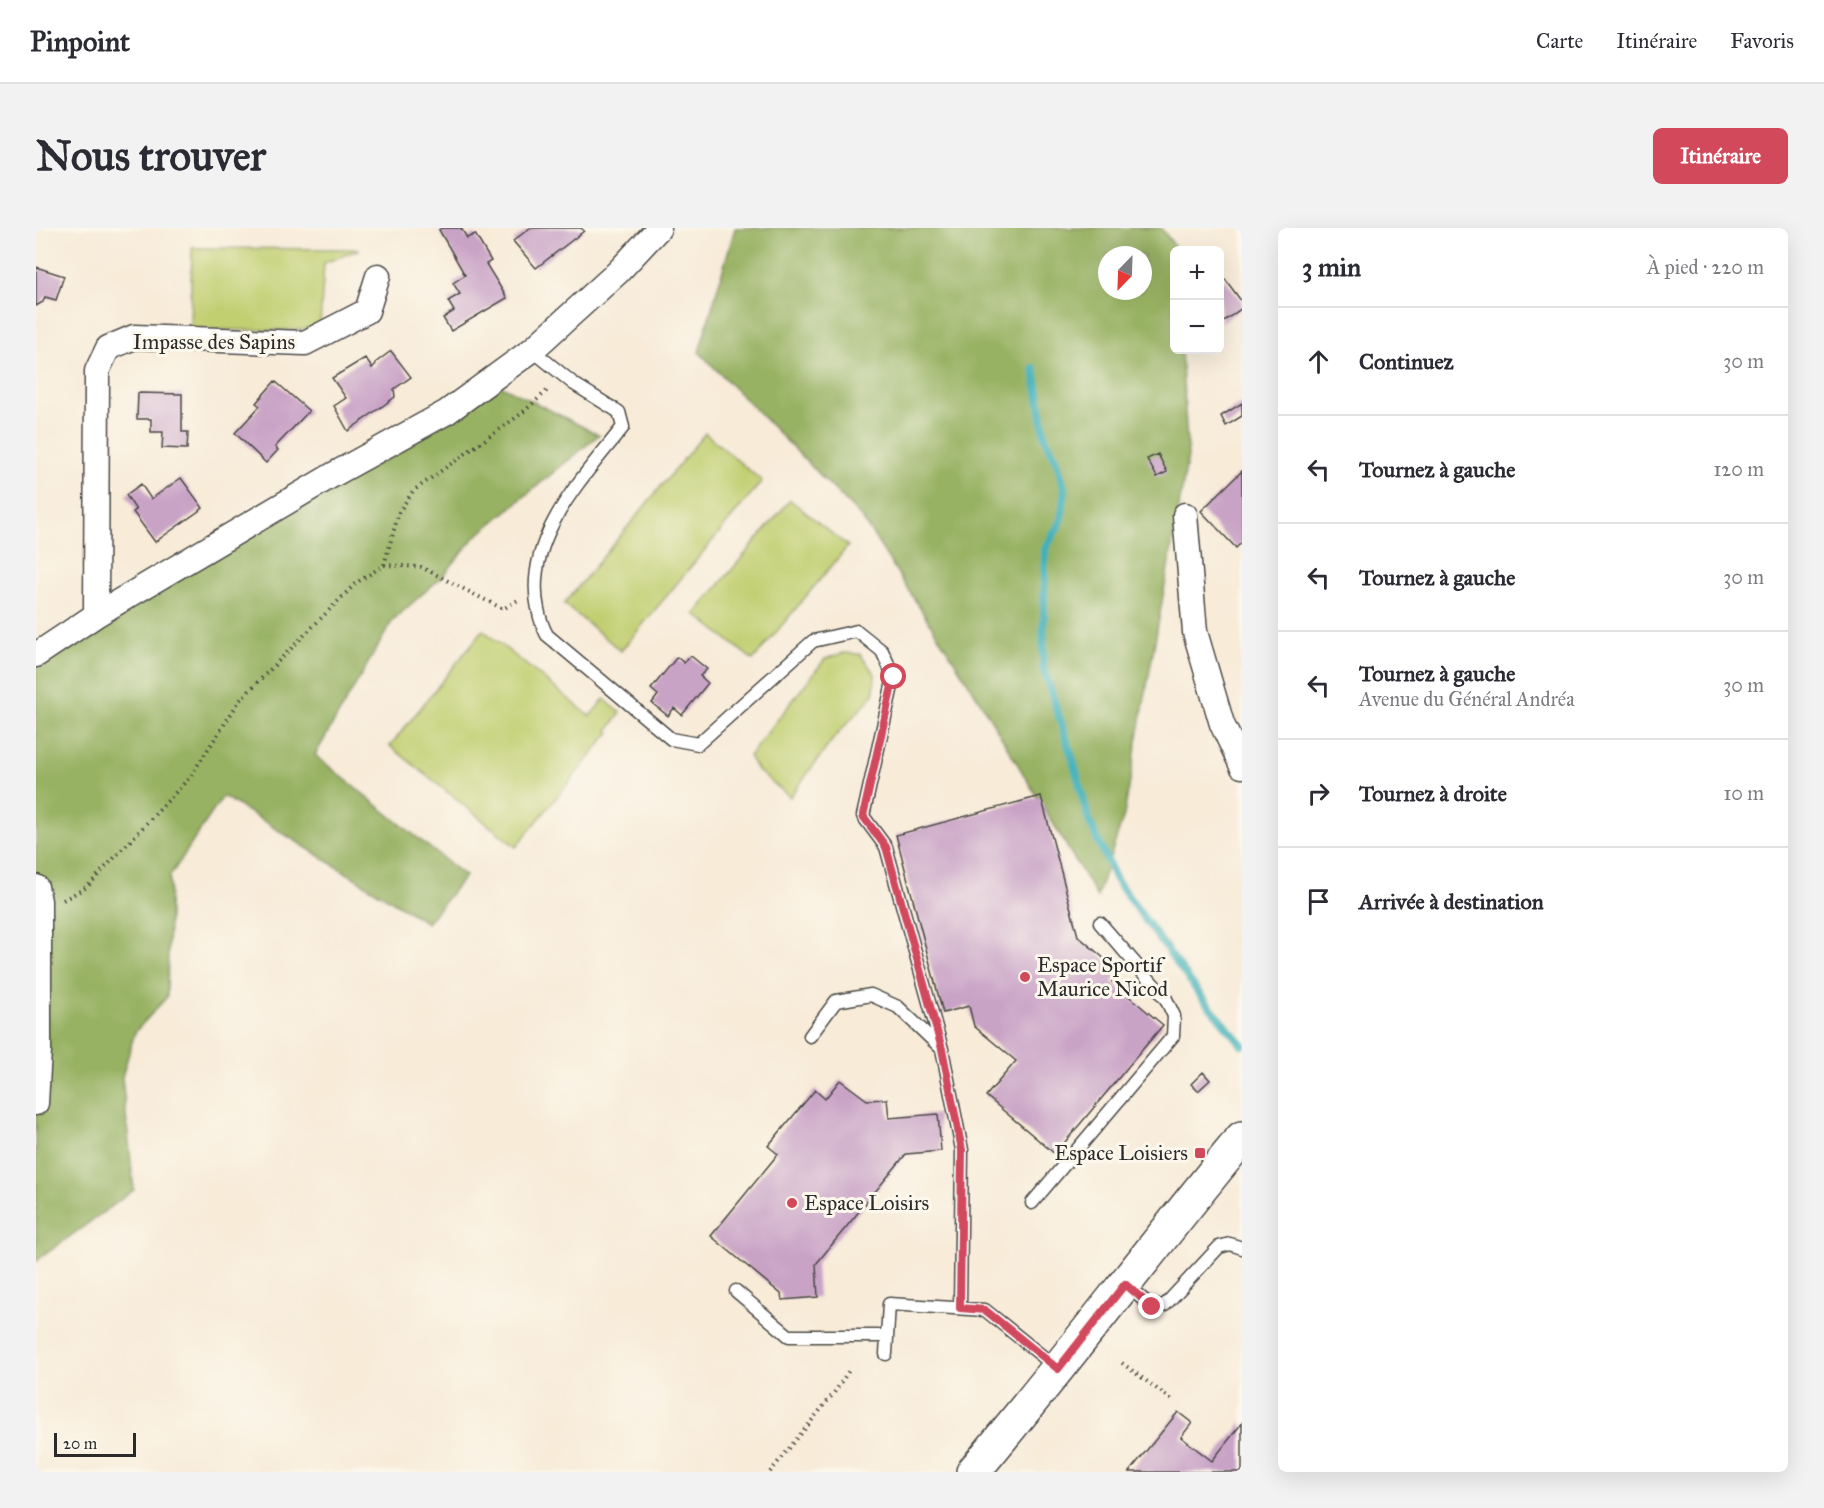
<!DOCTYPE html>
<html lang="fr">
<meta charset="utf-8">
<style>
body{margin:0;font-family:"IM FELL Great Primer",serif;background:#f2f2f3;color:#2b2b33}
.controls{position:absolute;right:18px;top:18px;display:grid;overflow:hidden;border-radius:9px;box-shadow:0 6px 24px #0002}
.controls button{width:54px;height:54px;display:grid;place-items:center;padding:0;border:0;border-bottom:2px solid #e1e1e2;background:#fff;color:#2b2b33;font:30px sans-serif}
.compass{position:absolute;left:1062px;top:18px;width:54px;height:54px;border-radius:50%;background:#fff;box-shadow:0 6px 24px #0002;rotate:203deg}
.scale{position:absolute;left:18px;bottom:15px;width:82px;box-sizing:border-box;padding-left:6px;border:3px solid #2b2b2b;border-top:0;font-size:16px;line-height:21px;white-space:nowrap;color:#2b2b2b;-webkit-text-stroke:4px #fbf7ec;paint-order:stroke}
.stop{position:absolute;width:18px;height:18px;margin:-14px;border:4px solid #d1495b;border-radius:50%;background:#fff}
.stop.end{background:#d1495b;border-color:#fff;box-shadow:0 2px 6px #0008}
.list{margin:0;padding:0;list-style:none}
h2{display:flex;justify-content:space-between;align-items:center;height:78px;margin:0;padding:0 24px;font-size:26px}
h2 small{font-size:20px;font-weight:400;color:#7c7c81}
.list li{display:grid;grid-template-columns:39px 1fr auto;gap:18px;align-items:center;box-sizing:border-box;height:108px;padding:0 24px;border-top:2px solid #e1e1e2}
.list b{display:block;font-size:22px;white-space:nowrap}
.list p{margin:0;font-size:20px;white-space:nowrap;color:#7c7c81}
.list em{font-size:20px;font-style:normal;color:#7c7c81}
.icon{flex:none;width:33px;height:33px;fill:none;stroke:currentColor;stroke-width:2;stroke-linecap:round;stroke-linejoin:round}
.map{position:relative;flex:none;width:1206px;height:1244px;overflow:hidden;border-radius:9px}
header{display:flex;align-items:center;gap:36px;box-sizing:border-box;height:84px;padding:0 30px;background:#fff;border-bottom:2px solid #e1e1e2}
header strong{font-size:28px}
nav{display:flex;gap:33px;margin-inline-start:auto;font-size:21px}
.intro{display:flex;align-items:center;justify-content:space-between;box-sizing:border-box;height:144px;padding:0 36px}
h1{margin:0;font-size:42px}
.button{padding:15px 27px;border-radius:9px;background:#d1495b;color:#fff;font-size:21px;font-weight:700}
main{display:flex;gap:36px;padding:0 36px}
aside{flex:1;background:#fff;border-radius:9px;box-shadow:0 6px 24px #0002}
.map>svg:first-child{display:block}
.green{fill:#c1cf71;stroke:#767d4e;stroke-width:1.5}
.forest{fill:#98b263;stroke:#626e47;stroke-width:1.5;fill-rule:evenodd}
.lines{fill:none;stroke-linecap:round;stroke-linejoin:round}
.stream{stroke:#40b1b9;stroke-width:8}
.building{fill:#c9a3c6}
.lane-casing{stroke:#4a4845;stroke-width:15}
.street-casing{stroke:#4a4845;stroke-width:27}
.secondary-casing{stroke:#4a4845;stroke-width:36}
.path{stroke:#4a4845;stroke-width:4;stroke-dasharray:1.5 4.5;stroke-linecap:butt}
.lane{stroke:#fff;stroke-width:12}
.street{stroke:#fff;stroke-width:24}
.secondary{stroke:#fff;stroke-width:33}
.route{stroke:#d1495b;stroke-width:8}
.poi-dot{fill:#d1495b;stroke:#fbf7ec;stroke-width:2}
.labels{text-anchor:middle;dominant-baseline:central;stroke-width:6;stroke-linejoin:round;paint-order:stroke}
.street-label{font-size:21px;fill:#2b2b2b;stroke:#fbf7ec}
.poi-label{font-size:21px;fill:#2b2b2b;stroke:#fbf7ec;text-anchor:start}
</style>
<header>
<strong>Pinpoint</strong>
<nav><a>Carte</a><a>Itinéraire</a><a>Favoris</a></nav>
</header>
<div class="intro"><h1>Nous trouver</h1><a class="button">Itinéraire</a></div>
<main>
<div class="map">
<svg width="1206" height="1244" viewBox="0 0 1206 1244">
<rect width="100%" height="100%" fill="#fbf7ec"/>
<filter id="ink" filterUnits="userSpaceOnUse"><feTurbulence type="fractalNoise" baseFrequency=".0167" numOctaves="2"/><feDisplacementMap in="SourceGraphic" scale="12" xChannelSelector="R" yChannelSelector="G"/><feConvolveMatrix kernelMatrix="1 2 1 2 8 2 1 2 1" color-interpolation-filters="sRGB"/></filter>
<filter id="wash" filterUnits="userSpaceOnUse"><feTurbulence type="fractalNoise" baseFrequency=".008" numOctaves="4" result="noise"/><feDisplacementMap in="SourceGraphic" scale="24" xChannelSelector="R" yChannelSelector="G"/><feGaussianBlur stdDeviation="1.35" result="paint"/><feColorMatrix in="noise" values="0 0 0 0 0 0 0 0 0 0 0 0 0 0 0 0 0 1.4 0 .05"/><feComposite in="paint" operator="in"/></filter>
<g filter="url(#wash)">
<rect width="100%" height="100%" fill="#f8ebd8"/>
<path class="green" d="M156,20L324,21L288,35L284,98L259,102H154Z
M669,205L726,253L585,423L528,376Z
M754,272L812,318L717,432L659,386Z
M447,402L554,488L568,471L585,485L572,502L574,504L480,619L354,518Z
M807,425L824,426L839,446L838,466L798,510L754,569L721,542L713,528L789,431Z"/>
<path class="forest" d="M699,0H1125L1138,17V122H1145L1152,228L1088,587L1061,669L942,470L826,290L663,124ZM1071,27H1107V63H1071Z
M460,155L563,207L438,310L407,348L357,392L279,527L429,648L391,695L187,568L134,648L131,769L99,804L86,849L98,962L0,1033V428Z"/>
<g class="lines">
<path class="stream" d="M998,140L1009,209L1021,234L1029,262L1025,293L1009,321L1007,439L1037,532L1053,593L1080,652L1165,768L1206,817"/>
</g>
<g id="blocks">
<path class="building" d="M406,0H425L431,10L439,6L455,33L450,36L471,70L415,103L407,90L418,83L412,73L424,66L417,55L429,47L403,2Z
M494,0H545L548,3L500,40L477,13Z
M0,39L28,48L20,72L9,69L7,74L0,78Z
M1189,51L1206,74V80L1185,95L1184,55Z
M355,123L375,149L358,161L359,169L312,203L298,178L310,170L296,150L329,130L336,140L340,136L339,135Z
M239,153L273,183L239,219L242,222L230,235L199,205L224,178L220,175Z
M102,165L146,166V204H152L151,221L126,220L127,204H115V191H101Z
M1206,175V188L1190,198L1185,188Z
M1122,226L1131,244L1121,249L1111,231Z
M1206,243V314L1200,320L1165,283Z
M145,250L167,280L119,314L97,284L100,282L90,267L105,256L115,271Z
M655,428L671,441L664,448L672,455L646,487L638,480L632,488L616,475L622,467L615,461L641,429L648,435Z
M1005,568L1042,708L1084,744L1076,754L1127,797L1019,926L950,868L980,833L938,798L933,778L907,785L860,607Z
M1167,844L1174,852L1162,863L1155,856Z
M804,852L831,872L851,871L853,890L902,886L905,923L870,926L780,1036L782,1069L746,1072L745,1066L675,1008L742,926L732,918L779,862L789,871Z
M1142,1184L1156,1195L1145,1209L1176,1233L1206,1195V1244H1093Z"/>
</g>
</g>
<g filter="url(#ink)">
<use href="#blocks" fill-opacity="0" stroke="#4a4845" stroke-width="1.5"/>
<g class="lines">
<defs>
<path id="lane" d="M496,122L538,156L583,184L587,199C547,250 487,310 502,381C504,391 506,398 511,407L635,511L662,516L777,413L821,403L846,423L858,449L827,588L850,619L906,821L926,922L924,1080
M774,808L800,773L835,767L862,779L905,820
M996,975L1137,808L1138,788L1130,771L1064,695
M1089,1056L1116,1079L1129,1077L1183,1019L1194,1016L1206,1020
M700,1063L753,1108H851
M850,1126L853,1076L949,1082L1021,1140"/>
<path id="street" d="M1149,287L1159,404L1186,496L1206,538
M60,387L61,143L72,120L98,109L269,115L331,83L342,48
M0,427L60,387L295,248L411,184L496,122L582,44L623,0
M0,659L3,673V822L0,875"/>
<path id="secondary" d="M937,1244C1029,1135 1115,1020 1206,910"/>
</defs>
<use href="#lane" class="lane-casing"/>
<use href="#street" class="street-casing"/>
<use href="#secondary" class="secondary-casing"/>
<path class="path" d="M348,337L363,284L377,263L485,186L513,161
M27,672L51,659L154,549L204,472L320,355L348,337L385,339L467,381L482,372
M1086,1135L1136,1172
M734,1244L798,1165L814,1141"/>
<use href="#lane" class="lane"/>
<use href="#street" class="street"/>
<use href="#secondary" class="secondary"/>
</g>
</g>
<g class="lines" filter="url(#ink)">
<path class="route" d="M858,449L827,588L850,619L906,821L926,922L924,1080L949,1082L1022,1141L1089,1056L1116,1079"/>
</g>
<g class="poi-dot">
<circle cx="989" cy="749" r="6"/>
<rect x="1158" y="919" width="12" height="12" rx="3"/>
<circle cx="756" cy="975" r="6"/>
</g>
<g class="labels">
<g class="street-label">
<text x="178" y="114">Impasse des Sapins</text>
</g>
<g class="poi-label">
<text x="1001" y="737">Espace Sportif<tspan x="1001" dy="24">Maurice Nicod</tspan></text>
<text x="1152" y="925" text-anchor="end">Espace Loisiers</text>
<text x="768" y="975">Espace Loisirs</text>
</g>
</g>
</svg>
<div class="controls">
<button>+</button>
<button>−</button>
</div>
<svg class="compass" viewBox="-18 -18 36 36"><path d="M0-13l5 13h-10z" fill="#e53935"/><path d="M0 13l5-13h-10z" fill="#7c7c81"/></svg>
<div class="scale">20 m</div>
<div class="stop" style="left:858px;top:449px"></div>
<div class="stop end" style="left:1116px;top:1079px"></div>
</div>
<aside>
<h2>3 min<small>À pied · 220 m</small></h2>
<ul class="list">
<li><svg class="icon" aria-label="ahead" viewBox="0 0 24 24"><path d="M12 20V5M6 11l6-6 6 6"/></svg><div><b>Continuez</b></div><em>30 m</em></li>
<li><svg class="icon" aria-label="left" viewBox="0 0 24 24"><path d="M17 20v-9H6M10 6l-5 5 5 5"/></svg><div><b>Tournez à gauche</b></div><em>120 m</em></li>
<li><svg class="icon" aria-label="left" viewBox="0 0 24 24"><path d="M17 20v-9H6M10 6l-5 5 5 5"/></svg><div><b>Tournez à gauche</b></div><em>30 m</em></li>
<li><svg class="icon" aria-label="left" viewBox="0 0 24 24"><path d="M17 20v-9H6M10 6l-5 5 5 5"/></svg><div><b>Tournez à gauche</b><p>Avenue du Général Andréa</p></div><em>30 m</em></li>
<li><svg class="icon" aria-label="right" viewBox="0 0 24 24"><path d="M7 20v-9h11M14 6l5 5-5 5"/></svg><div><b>Tournez à droite</b></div><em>10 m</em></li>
<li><svg class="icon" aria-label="arrive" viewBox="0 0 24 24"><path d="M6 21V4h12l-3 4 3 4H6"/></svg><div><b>Arrivée à destination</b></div></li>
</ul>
</aside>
</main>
